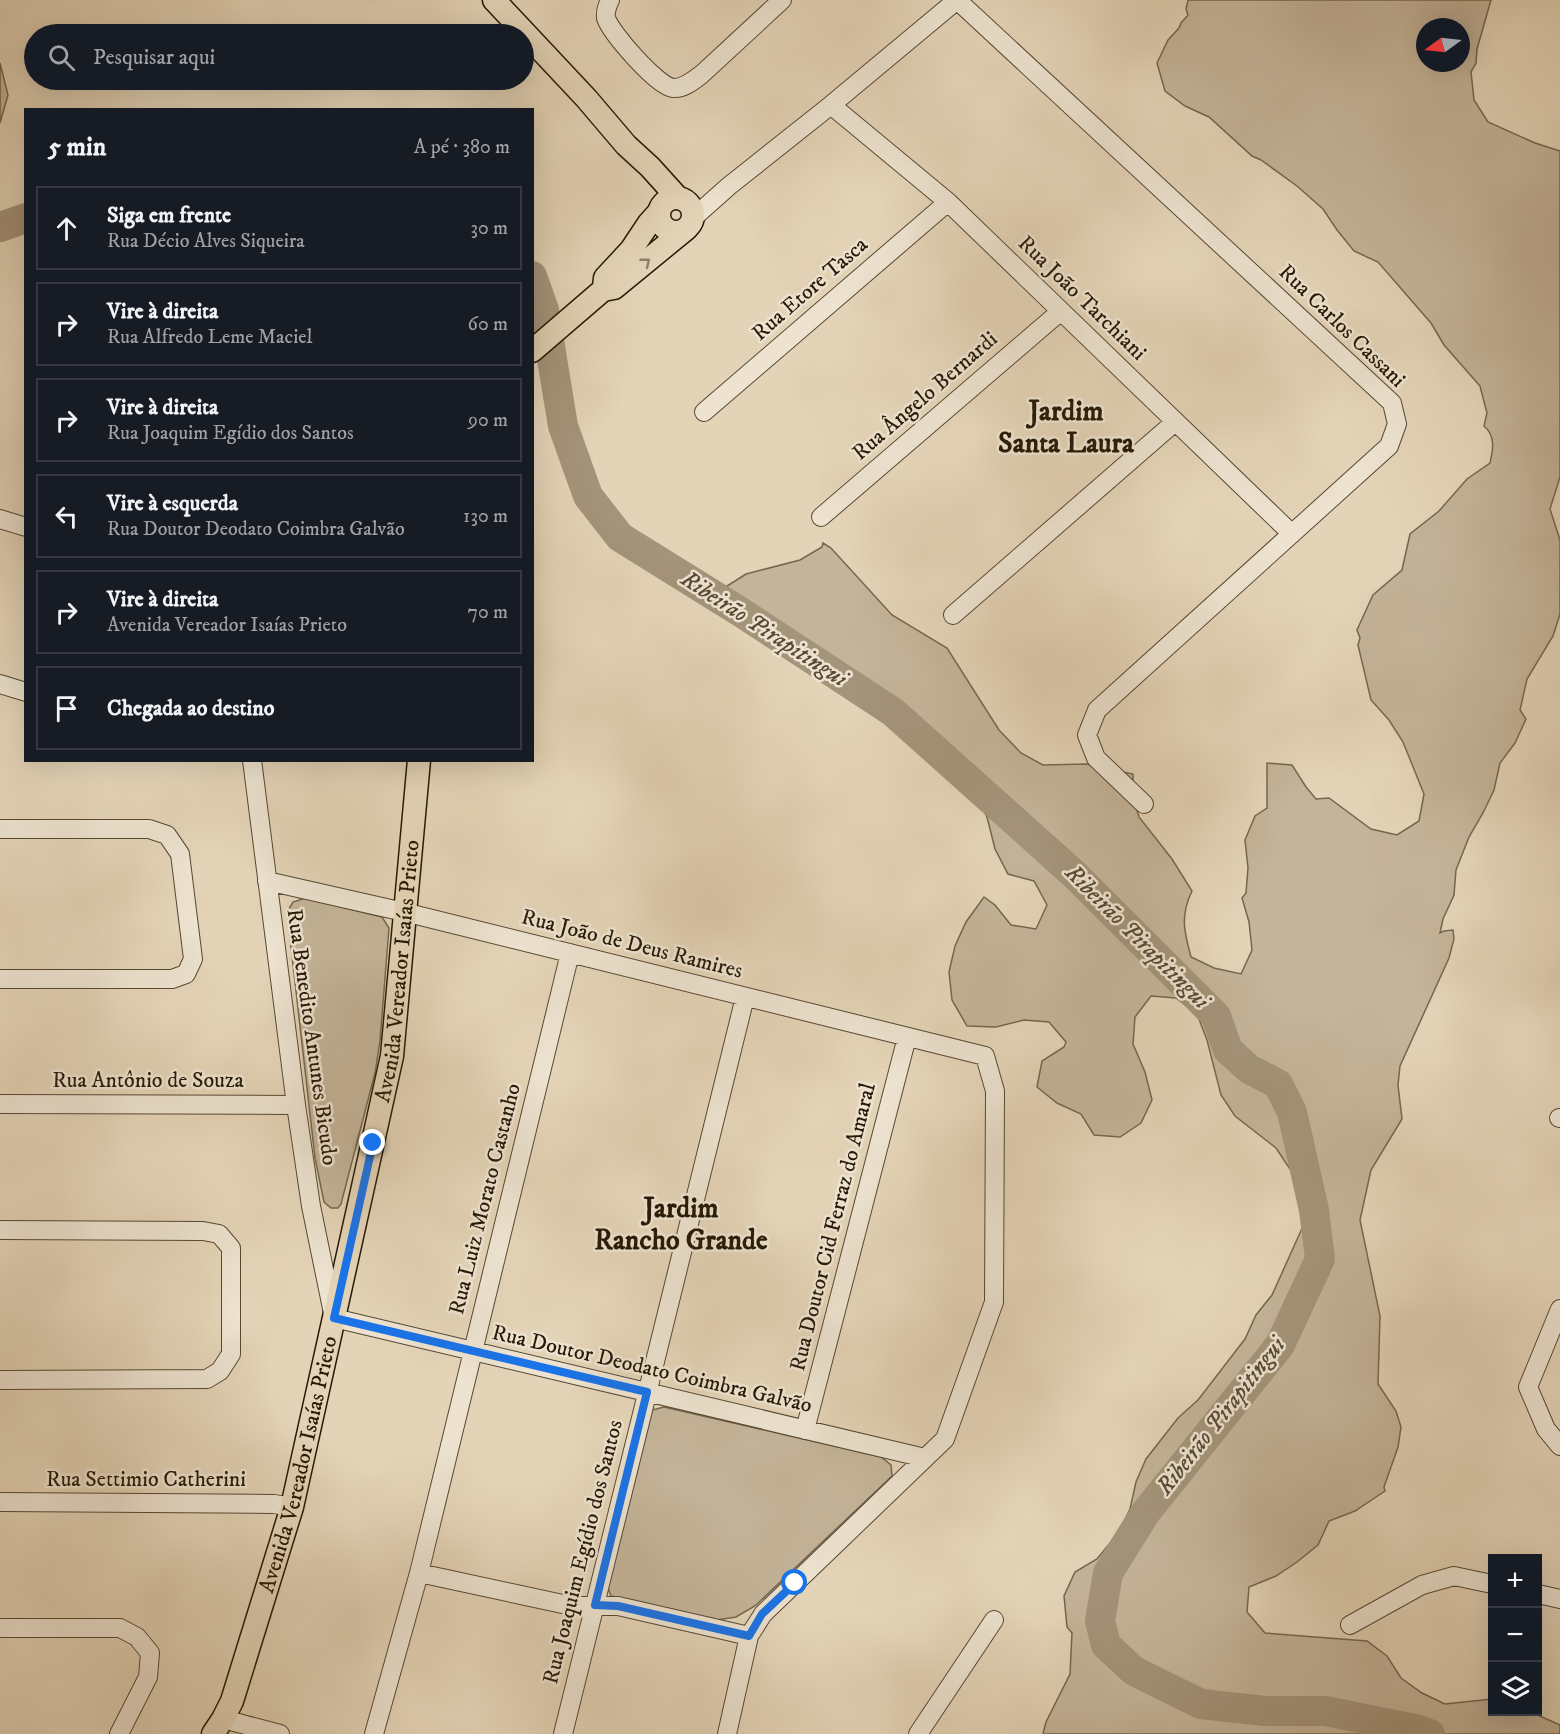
<!DOCTYPE html>
<html lang="pt">
<meta charset="utf-8">
<style>
body{margin:0;font-family:"IM FELL DW Pica",serif;background:#242831;color:#f1f3f6}
.controls{position:absolute;right:18px;bottom:18px;display:grid;overflow:hidden;border-radius:0px;box-shadow:0 6px 24px #0002}
.controls button{width:54px;height:54px;display:grid;place-items:center;padding:0;border:0;border-bottom:2px solid #363941;background:#171b24;color:#f1f3f6;font:30px sans-serif}
.compass{position:absolute;left:1416px;top:18px;width:54px;height:54px;border-radius:50%;background:#171b24;box-shadow:0 6px 24px #0002;rotate:255deg}
.stop{position:absolute;width:18px;height:18px;margin:-14px;border:4px solid #1a73e8;border-radius:50%;background:#fff}
.stop.end{background:#1a73e8;border-color:#fff;box-shadow:0 2px 6px #0008}
.list{margin:0;padding:0;list-style:none}
h2{display:flex;justify-content:space-between;align-items:center;height:78px;margin:0;padding:0 24px;font-size:26px}
h2 small{font-size:20px;font-weight:400;color:#9ea1a6}
.list li{display:grid;grid-template-columns:39px 1fr auto;gap:18px;align-items:center;box-sizing:border-box;height:84px;margin:0 12px 12px;padding:0 12px;border:2px solid #363941;border-radius:0px}
.list b{display:block;font-size:22px;white-space:nowrap}
.list p{margin:0;font-size:20px;white-space:nowrap;color:#9ea1a6}
.list em{font-size:20px;font-style:normal;color:#9ea1a6}
.icon{flex:none;width:33px;height:33px;fill:none;stroke:currentColor;stroke-width:2;stroke-linecap:round;stroke-linejoin:round}
.map{position:relative;flex:none;width:1560px;height:1734px;overflow:hidden}
.search{position:absolute;background:#171b24;box-shadow:0 6px 24px #0002;left:24px;top:24px;width:510px;height:66px;display:flex;align-items:center;gap:15px;box-sizing:border-box;padding:0 21px;border-radius:33px;color:#9ea1a6;font-size:22px}
.panel{position:absolute;background:#171b24;box-shadow:0 6px 24px #0002;left:24px;top:108px;width:510px;height:654px;border-radius:0px}
.map>svg:first-child{display:block}
.green{fill:#c4b499;stroke:#76664f;stroke-width:1.5;fill-rule:evenodd}
.lines{fill:none;stroke-linecap:round;stroke-linejoin:round}
.river{stroke:#a4947a;stroke-width:30}
.minor-casing{stroke:#564832;stroke-width:20}
.major-casing{stroke:#271905;stroke-width:25}
.minor{stroke:#ede3d0;stroke-width:18}
.major{stroke:#e4d4b7;stroke-width:22}
.oneway{stroke:#8f8067}
.route{stroke:#1a73e8;stroke-width:8}
.labels{text-anchor:middle;dominant-baseline:central;stroke-width:5;stroke-linejoin:round;paint-order:stroke}
.street-label{font-size:22px;fill:#271905;stroke:#ede3d0}
.water-label{font-size:24px;font-style:italic;fill:#594a34;stroke:#ede3d0}
.district-label{font-size:28px;font-weight:bold;fill:#271905;stroke:#ede3d0}
</style>
<div class="map">
<svg width="1560" height="1734" viewBox="0 0 1560 1734">
<rect width="100%" height="100%" fill="#e4d4b7"/>
<filter id="stains"><feTurbulence type="fractalNoise" baseFrequency=".00333" numOctaves="4"/><feColorMatrix values="0 0 0 0 .2 0 0 0 0 .09 0 0 0 0 .02 0 0 0 .5 -.17"/></filter>
<radialGradient id="worn" r=".72"><stop offset=".6" stop-color="#630" stop-opacity="0"/><stop offset="1" stop-color="#630" stop-opacity=".3"/></radialGradient>
<path class="green" d="M1188,0H1491L1477,49L1476,63L1471,72L1474,100L1488,122L1535,143L1560,151V477L1550,509L1560,540V614L1553,636L1527,679L1520,710L1526,719L1515,743L1500,763L1494,790L1483,813L1469,837L1456,870L1454,895L1443,919L1440,933L1444,931L1453,930L1454,939L1449,958L1400,1066L1398,1085L1402,1119L1371,1170L1360,1220L1380,1316L1378,1384L1396,1411L1401,1427L1398,1447L1384,1487L1385,1491L1355,1511L1329,1521L1318,1545L1297,1562L1276,1576L1249,1587L1247,1612L1265,1633L1367,1641L1387,1656L1401,1678L1422,1693L1445,1704L1492,1699V1712H1531L1560,1725V1734H1043L1046,1722L1070,1674L1072,1633L1067,1627L1064,1596L1075,1572L1097,1559L1119,1532L1130,1509L1136,1482L1146,1459L1178,1418L1198,1400L1245,1339L1256,1315L1272,1295L1304,1224L1301,1196L1290,1169L1276,1148L1235,1116L1221,1095L1207,1040L1197,1014L1176,998L1151,996L1135,1017L1133,1044L1145,1072L1152,1100L1141,1123L1120,1137L1094,1135L1081,1114L1057,1103L1037,1087L1042,1061L1064,1047L1066,1042L1049,1022L1024,1020L996,1027L967,1026L952,1000L949,972L955,946L966,922L984,897L995,905L1011,925L1036,929L1047,905L1034,881L1008,874L995,849L987,817L974,792L958,772L916,741L900,721L853,698L832,682L813,663L764,634L726,606L724,588L746,574L800,560L822,547L823,543L831,548L892,615L947,648L999,730L1021,753L1043,765L1086,764L1133,774V797L1139,817L1172,859L1192,891C1180,916 1184,931 1191,957L1214,968L1241,974L1252,950L1249,922L1242,898L1246,893L1248,868L1245,840L1255,816L1267,808V763L1292,765L1306,787L1316,799L1329,798L1371,829L1397,835L1419,821L1424,794L1403,742L1389,720L1371,700L1358,645L1360,638L1357,630L1373,595L1402,570L1410,534L1439,511L1467,479L1490,463C1493,450 1496,436 1484,426L1487,413L1480,386L1444,345L1431,323L1378,262L1354,251L1337,230L1323,209L1297,186L1261,160L1252,156L1209,117L1185,106L1165,91L1157,63L1168,40L1179,28L1181,23L1188,15L1186,9ZM1425,27H1461V63H1425Z
M0,63L8,95L0,123Z
M305,898L382,917L389,928L380,1041L375,1073L341,1204L338,1208H331L324,1202L315,1158L287,912L293,902Z
M664,1407L881,1457L891,1465L892,1476L755,1606L736,1617L717,1620L611,1596L608,1588L652,1410Z"/>
<g class="lines">
<path class="river" d="M0,227L26,218
M532,276L544,310L563,426L588,496L620,537L739,611L893,712L1075,875L1216,1016L1228,1050L1249,1069L1278,1084L1292,1112L1314,1210L1320,1259L1280,1345L1146,1512L1108,1573L1100,1621L1106,1645L1134,1671L1201,1704L1265,1711H1326L1419,1730L1430,1734"/>
<defs>
<path id="minor" d="M610,0C607,6 605,11 606,18C611,33 657,86 673,88C684,89 694,80 702,74L782,0
M831,105L948,202L1292,534
M693,218L729,186L831,105L957,0L1392,403L1397,424L1389,446L1097,710L1087,735L1096,758L1144,804
M704,412L948,202
M821,517L1061,311
M0,519L26,527
M953,615L1175,422
M0,684L26,692
M252,760L296,1105L311,1206L334,1318L925,1458
M0,829H149L167,835L180,854L193,959L186,974L172,979H0
M267,881L404,912L985,1056L995,1091L994,1302L945,1439L763,1614L749,1636L727,1734
M0,1104L296,1105
M1559,1118H1560
M0,1230L203,1231L219,1234L231,1248V1354L220,1371L207,1379L0,1380
M1560,1309L1528,1387L1546,1429L1560,1446
M805,1430L907,1037
M0,1502L274,1504L292,1507
M419,1573L572,1606H618L749,1636
M1538,1594L1560,1599
M1350,1625L1422,1585L1454,1576L1492,1584
M0,1628H120L137,1637L150,1653L148,1677L119,1734
M223,1719L280,1734
M374,1734L419,1573L570,953
M563,1734L745,997
M918,1734L994,1620"/>
<g id="major">
<path d="M494,0L586,98L626,145L650,167L678,198"/>
<circle cx="676" cy="215" r="17"/>
<path d="M604,288L605,278L631,250L649,223L658,213"/>
<path d="M532,351L603,290L614,288L686,229"/>
<path id="s1" d="M213,1734L223,1719L232,1701L292,1507L392,1056L419,760"/>
</g>
</defs>
<use href="#minor" class="minor-casing"/>
<use href="#major" class="major-casing"/>
<use href="#minor" class="minor"/>
<use href="#major" class="major"/>
</g>
<defs><path id="oneway-chevron" d="M-2-3.5L2.5 0L-2 3.5" fill="none" stroke-width="1.6" stroke-linecap="round" stroke-linejoin="round" transform="scale(1.5)"/></defs>
<use class="oneway" href="#oneway-chevron" transform="translate(646 262) rotate(-39)"/>
<g class="lines">
<path class="route" d="M373,1143L334,1318L647,1392L595,1605L618,1606L749,1636L762,1614L795,1583"/>
</g>
<g class="labels">
<g class="street-label">
<text transform="translate(810 289) rotate(-41)">Rua Etore Tasca</text>
<text transform="translate(1082 298) rotate(44)">Rua João Tarchiani</text>
<text transform="translate(1342 326) rotate(44)">Rua Carlos Cassani</text>
<text transform="translate(925 396) rotate(-41)">Rua Ângelo Bernardi</text>
<text transform="translate(632 944) rotate(14)">Rua João de Deus Ramires</text>
<text stroke="none"><textPath href="#s1" startOffset="788">Avenida Vereador Isaías Prieto</textPath></text>
<text transform="translate(312 1037) rotate(82)">Rua Benedito Antunes Bicudo</text>
<text x="148" y="1080">Rua Antônio de Souza</text>
<text transform="translate(485 1199) rotate(-76)">Rua Luiz Morato Castanho</text>
<text transform="translate(833 1227) rotate(-76)">Rua Doutor Cid Ferraz do Amaral</text>
<text transform="translate(652 1369) rotate(13)">Rua Doutor Deodato Coimbra Galvão</text>
<text stroke="none"><textPath href="#s1" startOffset="284">Avenida Vereador Isaías Prieto</textPath></text>
<text x="146" y="1479">Rua Settimio Catherini</text>
<text transform="translate(583 1552) rotate(-76)">Rua Joaquim Egídio dos Santos</text>
</g>
<g class="water-label">
<text transform="translate(764 629) rotate(33)">Ribeirão Pirapitingui</text>
<text transform="translate(1137 937) rotate(45)">Ribeirão Pirapitingui</text>
<text transform="translate(1221 1416) rotate(-52)">Ribeirão Pirapitingui</text>
</g>
<g class="district-label">
<text x="1066" y="411">Jardim<tspan x="1066" dy="32">Santa Laura</tspan></text>
<text x="681" y="1208">Jardim<tspan x="681" dy="32">Rancho Grande</tspan></text>
</g>
</g>
<rect width="100%" height="100%" filter="url(#stains)"/>
<rect width="100%" height="100%" fill="url(#worn)"/>
</svg>
<div class="controls">
<button>+</button>
<button>−</button>
<button><svg class="icon" aria-label="layers" viewBox="0 0 24 24"><path d="M12 4l9 5-9 5-9-5zM3 14l9 5 9-5"/></svg></button>
</div>
<svg class="compass" viewBox="-18 -18 36 36"><path d="M0-13l5 13h-10z" fill="#e53935"/><path d="M0 13l5-13h-10z" fill="#9ea1a6"/></svg>
<div class="stop" style="left:795px;top:1583px"></div>
<div class="stop end" style="left:373px;top:1143px"></div>
<div class="search"><svg class="icon" aria-label="search" viewBox="0 0 24 24"><circle cx="10" cy="10" r="6"/><path d="M15 15l6 6"/></svg>Pesquisar aqui</div>
<section class="panel">
<h2>5 min<small>A pé · 380 m</small></h2>
<ul class="list">
<li><svg class="icon" aria-label="ahead" viewBox="0 0 24 24"><path d="M12 20V5M6 11l6-6 6 6"/></svg><div><b>Siga em frente</b><p>Rua Décio Alves Siqueira</p></div><em>30 m</em></li>
<li><svg class="icon" aria-label="right" viewBox="0 0 24 24"><path d="M7 20v-9h11M14 6l5 5-5 5"/></svg><div><b>Vire à direita</b><p>Rua Alfredo Leme Maciel</p></div><em>60 m</em></li>
<li><svg class="icon" aria-label="right" viewBox="0 0 24 24"><path d="M7 20v-9h11M14 6l5 5-5 5"/></svg><div><b>Vire à direita</b><p>Rua Joaquim Egídio dos Santos</p></div><em>90 m</em></li>
<li><svg class="icon" aria-label="left" viewBox="0 0 24 24"><path d="M17 20v-9H6M10 6l-5 5 5 5"/></svg><div><b>Vire à esquerda</b><p>Rua Doutor Deodato Coimbra Galvão</p></div><em>130 m</em></li>
<li><svg class="icon" aria-label="right" viewBox="0 0 24 24"><path d="M7 20v-9h11M14 6l5 5-5 5"/></svg><div><b>Vire à direita</b><p>Avenida Vereador Isaías Prieto</p></div><em>70 m</em></li>
<li><svg class="icon" aria-label="arrive" viewBox="0 0 24 24"><path d="M6 21V4h12l-3 4 3 4H6"/></svg><div><b>Chegada ao destino</b></div></li>
</ul>
</section>
</div>
